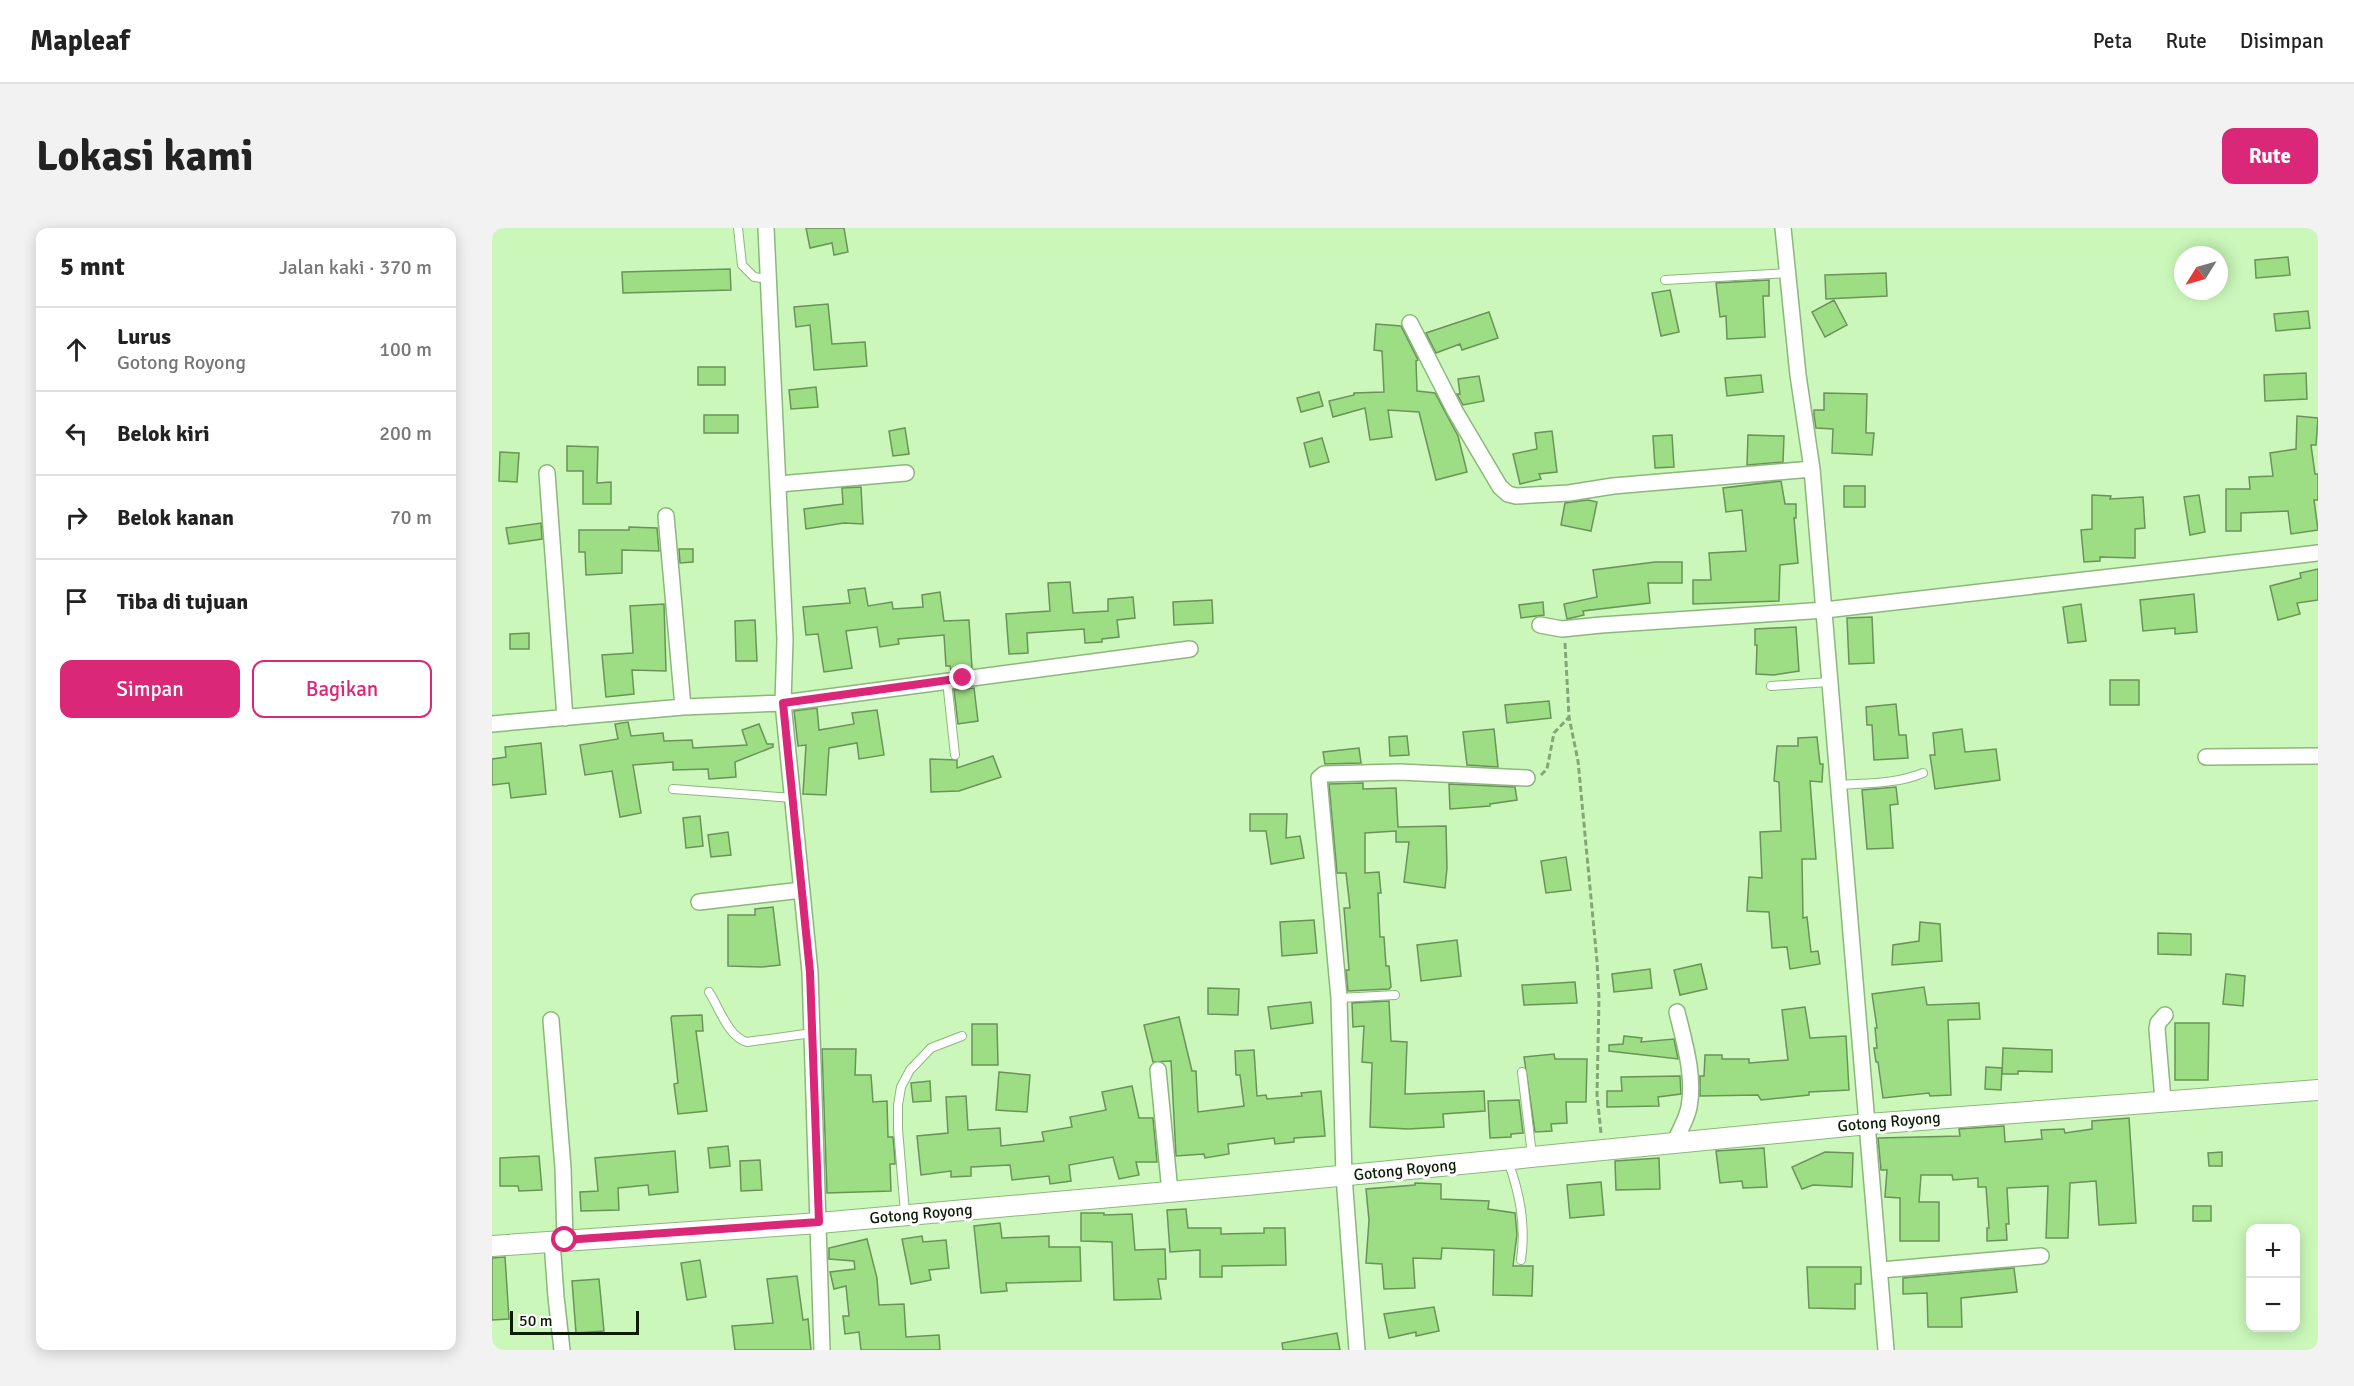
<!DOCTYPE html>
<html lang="id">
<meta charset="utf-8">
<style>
body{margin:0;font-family:Signika,sans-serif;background:#f2f2f2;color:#222}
.controls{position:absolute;right:18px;bottom:18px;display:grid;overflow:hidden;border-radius:12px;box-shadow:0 3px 15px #0003}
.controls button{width:54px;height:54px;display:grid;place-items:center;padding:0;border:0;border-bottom:2px solid #e0e0e0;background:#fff;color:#222;font:30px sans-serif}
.compass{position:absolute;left:1682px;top:18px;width:54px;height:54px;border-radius:50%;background:#fff;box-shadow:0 3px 15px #0003;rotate:233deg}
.scale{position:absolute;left:18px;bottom:15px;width:129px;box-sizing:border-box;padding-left:6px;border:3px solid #0c1c05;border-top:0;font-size:16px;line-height:21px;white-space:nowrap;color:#0c1c05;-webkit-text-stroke:4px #fff;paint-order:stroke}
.stop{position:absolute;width:18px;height:18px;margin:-14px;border:4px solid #db2777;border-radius:50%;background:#fff}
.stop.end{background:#db2777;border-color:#fff;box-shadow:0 2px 6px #0008}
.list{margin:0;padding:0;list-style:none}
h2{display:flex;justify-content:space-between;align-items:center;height:78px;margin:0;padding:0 24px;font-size:26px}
h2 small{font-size:20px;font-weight:400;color:#767676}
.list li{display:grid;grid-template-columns:39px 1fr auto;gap:18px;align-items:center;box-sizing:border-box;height:84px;padding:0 24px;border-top:2px solid #e0e0e0}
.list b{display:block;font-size:22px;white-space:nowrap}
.list p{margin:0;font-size:20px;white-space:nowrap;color:#767676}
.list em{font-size:20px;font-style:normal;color:#767676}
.actions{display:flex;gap:12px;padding:18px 24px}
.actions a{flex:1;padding:14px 0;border:2px solid #db2777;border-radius:12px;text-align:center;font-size:21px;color:#db2777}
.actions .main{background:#db2777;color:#fff}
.icon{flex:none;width:33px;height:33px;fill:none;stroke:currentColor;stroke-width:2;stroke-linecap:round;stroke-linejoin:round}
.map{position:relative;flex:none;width:1826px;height:1122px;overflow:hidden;border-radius:12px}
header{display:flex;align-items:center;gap:36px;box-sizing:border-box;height:84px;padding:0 30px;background:#fff;border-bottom:2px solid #e0e0e0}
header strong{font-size:28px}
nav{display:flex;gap:33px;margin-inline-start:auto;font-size:21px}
.intro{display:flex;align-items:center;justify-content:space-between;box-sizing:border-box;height:144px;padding:0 36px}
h1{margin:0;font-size:42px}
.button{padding:15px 27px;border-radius:12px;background:#db2777;color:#fff;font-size:21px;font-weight:700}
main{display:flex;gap:36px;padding:0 36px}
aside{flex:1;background:#fff;border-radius:12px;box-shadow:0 3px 15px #0003}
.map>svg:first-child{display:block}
.building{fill:#9ddd84;stroke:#6a935a;stroke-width:1.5}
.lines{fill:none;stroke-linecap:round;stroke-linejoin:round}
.service-casing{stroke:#8cb77c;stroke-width:10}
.minor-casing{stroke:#8cb77c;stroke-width:18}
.tertiary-casing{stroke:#8cb77c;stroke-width:22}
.path{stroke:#84a676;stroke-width:3;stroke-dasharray:6 3;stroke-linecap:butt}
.service{stroke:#fff;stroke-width:8}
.minor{stroke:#fff;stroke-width:15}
.tertiary{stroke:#fff;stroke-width:20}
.route{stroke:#db2777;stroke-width:8}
.labels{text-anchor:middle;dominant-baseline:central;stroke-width:6;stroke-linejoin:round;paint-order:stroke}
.street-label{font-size:16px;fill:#0c1c05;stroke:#fff}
</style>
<header>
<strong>Mapleaf</strong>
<nav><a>Peta</a><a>Rute</a><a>Disimpan</a></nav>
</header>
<div class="intro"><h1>Lokasi kami</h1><a class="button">Rute</a></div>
<main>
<aside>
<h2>5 mnt<small>Jalan kaki · 370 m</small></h2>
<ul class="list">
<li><svg class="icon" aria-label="ahead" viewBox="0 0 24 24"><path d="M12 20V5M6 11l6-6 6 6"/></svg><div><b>Lurus</b><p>Gotong Royong</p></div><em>100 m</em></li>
<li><svg class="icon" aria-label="left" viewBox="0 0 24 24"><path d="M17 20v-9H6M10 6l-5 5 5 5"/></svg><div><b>Belok kiri</b></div><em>200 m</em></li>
<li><svg class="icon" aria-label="right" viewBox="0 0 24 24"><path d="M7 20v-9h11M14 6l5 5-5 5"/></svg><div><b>Belok kanan</b></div><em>70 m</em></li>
<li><svg class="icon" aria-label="arrive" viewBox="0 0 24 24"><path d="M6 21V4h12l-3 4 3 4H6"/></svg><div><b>Tiba di tujuan</b></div></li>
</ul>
<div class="actions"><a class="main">Simpan</a><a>Bagikan</a></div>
</aside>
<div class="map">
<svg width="1826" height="1122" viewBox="0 0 1826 1122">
<rect width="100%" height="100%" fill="#cbf8ba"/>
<path class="building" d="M314,0H352L356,24L342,27L340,15L318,20Z
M1796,29L1798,47L1764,50L1763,32Z
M238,41L239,62L131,65L130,44Z
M1394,45L1395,68L1334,71L1333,47Z
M1277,52V68H1271L1273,109L1235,111L1234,88L1228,89L1224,55Z
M1178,62L1187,104L1169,108L1160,65Z
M1342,72L1355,97L1333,109L1320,84Z
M336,76L340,116L373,114L375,138L322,142L318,97L304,99L302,79Z
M1816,83L1818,100L1784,103L1782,86Z
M997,84L1006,110L970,122L968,116L944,125L934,105Z
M884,96L909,98L926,132L924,133L925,163L943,165L966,208L975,244L944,252L927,184L896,182L900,209L878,212L873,180L841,189L837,173L862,167V165L892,164L890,123L882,122Z
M206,139H233V157H206Z
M1814,145L1815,171L1773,173L1772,147Z
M1269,147L1271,164L1235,168L1233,150Z
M987,148L992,173L971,177L965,166H968L966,151Z
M324,159L326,179L299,181L297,162Z
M827,164L831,178L809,184L805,170Z
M1332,165L1375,166L1374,205H1382L1380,227L1340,225L1341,201L1324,200L1322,187V182H1332Z
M212,187H246V205H212Z
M1805,188L1826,190L1824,217H1819L1823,246H1826V272H1822L1826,302L1799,306L1796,283L1749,285V303H1734V261H1758L1757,249L1781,248L1778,225L1804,221Z
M413,200L417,226L401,228L397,203Z
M1060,203L1065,244L1047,246L1049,251L1028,256L1021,226L1045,221L1043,205Z
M1180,207L1182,239L1163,240L1161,208Z
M1256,207L1292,208L1291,234L1255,237Z
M830,210L837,234L818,239L812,215Z
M75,218L106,219L105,255L119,254V276H91V243H75Z
M8,224L27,225L25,254L7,253Z
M1289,253L1293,276H1304V290H1302L1306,335L1288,337L1287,373L1201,376V352H1219L1217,325L1254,323L1250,282L1234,284L1231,260Z
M1352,258H1373V279H1352Z
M369,259L371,296L352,295L314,301L312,281L351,276L350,260Z
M1600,267L1619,268L1618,271L1651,269L1653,300L1643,301V330L1608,329V333L1592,334L1589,302L1600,301Z
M1707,267L1713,304L1698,307L1692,269Z
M1096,272L1105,274L1099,303L1069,297L1073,275Z
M49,295L50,311L17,316L14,300Z
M137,299L165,300L167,323L130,322V345L94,347L93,324H87V302H137Z
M187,321H201V334L188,335Z
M1163,334H1190V355H1156L1158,375L1091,383L1092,387L1075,391L1072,376L1105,369L1101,342Z
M1826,341V372L1805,375L1808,386L1786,392L1778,358L1809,350L1808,345Z
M578,354L581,385L616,383V371L641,369L643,390L625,392L627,409L610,411V414L593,415L592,401L535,405L536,425L517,426L514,386L558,383L556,355Z
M373,360L376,378L400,374L401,381L431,379L430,367L448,364L452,393L477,392L480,440L459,443L458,438H454L452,407L406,411L407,416L388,419L385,399L354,403L360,440L332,444L326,406L314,407L311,379L358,375L356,362Z
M1702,366L1705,404L1683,406V400L1651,403L1648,372Z
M720,372L721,395L682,397L681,374Z
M1051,374L1052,387L1029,390L1027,377Z
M172,376L174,443L140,442L142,466L114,469L110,427L141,425L138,378Z
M1589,376L1594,413L1576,415L1571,379Z
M1380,389L1382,435L1357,436L1355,390Z
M263,392L265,433H244L243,393Z
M1304,399L1307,443L1282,447L1264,446L1265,417H1263V401Z
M37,405V421H18V406Z
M1618,452H1647V477H1618Z
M482,460L486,493L466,496L462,462Z
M1057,473L1059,490L1015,495L1013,477Z
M1404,476L1407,507H1414L1416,530L1382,532L1380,497H1375L1374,479Z
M325,480L327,502L362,496L360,485L385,482L392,527L367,531L365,515L337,520L334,567L311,566L314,517L306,518L302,483Z
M136,494L139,508L171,505L172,513L200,512L201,520L255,517L250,502L267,496L275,516H281V519L243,534L244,549L217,551L216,541L181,542V534L141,537L149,585L128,589L120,543L93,547L88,517L126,511L123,496Z
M1002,501L1006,539L975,537L971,504Z
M1470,501L1473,524L1504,521L1508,552L1443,561L1438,527H1443L1441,505Z
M915,508L917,527L898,528L897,509Z
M1325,509L1328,536H1331L1330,554L1318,553L1324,631H1310L1311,690L1315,689L1319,724L1326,723L1328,736L1298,741L1295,719L1280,720L1277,684L1255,683L1257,649L1270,650L1268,604L1289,603L1287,554L1282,553L1285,518H1306V510Z
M49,515L54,566L19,570L17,555L0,557V531L14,529L13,519Z
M867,520L869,535L833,536L831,524Z
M501,528L509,549L467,563L439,564L438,531L465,532V540Z
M871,555V561L904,560L906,599L954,598L955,640L953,660L912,654L917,614H904V603L873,605V645L887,644L889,665H886L888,709H892L894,738H897L899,759L897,761L856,763L854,742H857L852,680H858L854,645H845L837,556Z
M957,556L1023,559L1025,572L998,576V578L958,581Z
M1404,559L1406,576L1398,577L1401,620L1375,621L1370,562Z
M758,586H795L794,610L808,608L812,630L779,636L774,603H758Z
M208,588L211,618L194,620L191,590Z
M236,604L239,627L219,629L216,607Z
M1074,629L1079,662L1054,665L1049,633Z
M281,679L288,737L269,739L236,738V687H263V681Z
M822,692L825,725L790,728L788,694Z
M1428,694L1448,696L1450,733L1400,737L1401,717L1427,713Z
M1666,705L1699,706V727L1666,726Z
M965,712L969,748L929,753L925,717Z
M1209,736L1215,761L1188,767L1182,742Z
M1158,741L1160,760L1122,764L1120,746Z
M1734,746L1753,748L1751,778L1731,776Z
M1083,754L1085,775L1032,777L1030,757Z
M1432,759L1435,777L1487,775L1488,791L1456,792L1459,867L1438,868L1437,865L1391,870L1386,834H1384L1382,820H1385L1383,800H1385L1380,766Z
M716,760L747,761L746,787L716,786Z
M897,773L899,813L915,814L913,866L992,863L993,883L951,886L952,899L916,901L878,899L880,835L870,834L872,798L861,799L860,775Z
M819,774L821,795L779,801L776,779Z
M1313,779L1318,810L1354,808L1357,862L1317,864V867L1269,872L1266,867L1208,868V848H1212L1213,827H1230V831H1257V835L1296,832L1290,782Z
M210,787L211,803H204L215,883L186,886L182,856L186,855L179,790L180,788Z
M687,789L700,843H704L706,884L752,878L748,847H744L743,823L762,822L765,868L774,867L775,871L810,868L809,865L829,863L833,908L802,910V914L783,916L782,910L736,916L737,926L713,930L712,926L684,928L679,833L661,834L652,797Z
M1683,795H1717L1716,852H1683Z
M480,796H505L506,837H480Z
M1132,808L1150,810L1149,814L1182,811L1186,831L1117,823V817L1131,816Z
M1511,820L1560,822V844L1526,843V846H1510Z
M330,821H364L363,847H379L381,874L395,873L396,909H401L403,932V936H398L399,963L335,965Z
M1062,826L1063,831H1095L1094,874H1074L1075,895L1059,896L1060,903L1043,904L1032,829Z
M1494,839L1510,840L1509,862L1493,861Z
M507,844L538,847L535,884L504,882Z
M1188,848L1189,866L1166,869L1167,878L1115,879V863H1130L1129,849Z
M438,853L439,873L421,874L419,855Z
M640,858L647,890H661L665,934H644L647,947L627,951L621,929L577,937L579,953L558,956L557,948L520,952L518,937L479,939V948L459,949V943L429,947L425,908L456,905L454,869L474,868L476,902L508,900L509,918L552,913L550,904L580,899L578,889L614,882L610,864Z
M1027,872L1031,905L1019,906V909L998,910L996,873Z
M1637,890L1644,995L1607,997L1604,953L1578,955L1576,1010H1554L1556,958L1515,960L1517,996H1514L1515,1012L1495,1013V1000H1497L1494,959H1486V950L1461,952L1460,947H1429L1427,974H1447V1013H1408V970L1393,969L1395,942H1389L1386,910L1468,908L1467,901L1512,898L1513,914L1550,911L1549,902L1572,901L1573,905L1600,901V893Z
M236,918L238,938L218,940L216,920Z
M1272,920L1275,959L1251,960L1250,953L1228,955L1224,923Z
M183,923L186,964L157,967L156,957L126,960L127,982L89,983L88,964L106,963L103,930Z
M1333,924L1361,925L1360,959L1321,957L1310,961L1300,939Z
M1730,924V938H1717L1716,925Z
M47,928L50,962L27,963L26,958H8V930Z
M1167,930L1168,961L1124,962L1123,933Z
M268,932L270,962L249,963L248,933Z
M1109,954L1112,987L1078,990L1075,957Z
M923,955L949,956V971L997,973L996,981L1023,985L1025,1006L1021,1038H1041L1040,1068L1001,1067L1002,1022L950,1020L949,1031L921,1030L923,1060L892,1061L890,1036L874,1035L877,992L874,961L923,957Z
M1701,978H1719V993H1701Z
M694,981L696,1000H729V1006L772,1005V1000H793L794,1037L730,1038V1049H708V1022L678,1024L675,982Z
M589,985H612V987L640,986L643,1022L673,1021L674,1051H666L669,1071L622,1072L620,1014L589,1013Z
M508,995L510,1010L557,1008V1019H588L589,1053L514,1055L515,1063L489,1065L482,998Z
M430,1008L431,1014L454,1012L457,1040L437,1042L439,1052L419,1056L410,1011Z
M375,1011L385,1050L387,1077L412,1076L414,1109L447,1107L448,1122H369L367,1104L353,1106L351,1088H357L354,1058L342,1061L338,1044L363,1041L362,1033L337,1031V1020Z
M13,1029L17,1091L0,1092V1030Z
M208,1032L214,1069L195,1072L189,1035Z
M1315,1039H1369V1056H1363V1081L1317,1080Z
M1522,1040L1525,1064L1469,1070L1470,1099H1436L1435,1065L1411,1066V1050Z
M305,1048L311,1092L316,1091L319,1122H243L240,1098L281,1095L275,1051Z
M107,1051L112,1103L84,1105L80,1053Z
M942,1079L947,1103L924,1108V1104L897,1110L892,1086Z
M845,1105L848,1122H791L790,1115Z"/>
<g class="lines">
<defs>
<path id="service" d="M246,0L250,37L262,49L276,51
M1173,52L1296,45
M455,453L463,527
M1279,458L1337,454
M1348,557C1376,555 1404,556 1431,545
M181,561L301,570
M217,764C227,779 236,809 255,814L320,805
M847,770L903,767
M1030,844L1040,927
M1016,933C1028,966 1034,997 1029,1032
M413,985L406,901V877L409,859L418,842L439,820L470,808"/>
<path id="minor" d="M274,0L293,411L291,475L318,744L330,1122
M1291,0L1306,147L1320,241L1394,1122
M918,95L963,183L1008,259L1016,266L1024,268L1077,265L1121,258L1320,241
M55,245L73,490
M287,256L414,245
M174,288L191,479
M1048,397L1070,401L1109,397L1333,382L1826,325
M0,496L191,479L291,475L698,421
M1714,529L1826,528
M207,674L310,662
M59,792L71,940L73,1012
M666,842L678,964
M1671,872L1665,801L1666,795L1673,787
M1183,914C1187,903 1195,891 1197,879C1203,848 1192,813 1185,784
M60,1013L64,1069L70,1122
M1389,1042L1549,1028
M865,1122L852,948L847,770L827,550L832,546L908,544L1035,550"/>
<path id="tertiary" d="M0,1018L327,995L755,957L1376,896L1826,862"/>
</defs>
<use href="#service" class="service-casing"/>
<use href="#minor" class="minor-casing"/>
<use href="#tertiary" class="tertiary-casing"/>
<path class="path" d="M1073,415L1077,489L1086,533L1105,733L1107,770L1105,867L1109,905
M1049,547L1055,541L1062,505L1077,489"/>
<use href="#service" class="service"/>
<use href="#minor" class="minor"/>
<use href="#tertiary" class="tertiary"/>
</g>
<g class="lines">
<path class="route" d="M73,1012L327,994L318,744L291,475L471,450"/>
</g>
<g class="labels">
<g class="street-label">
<text transform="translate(1397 894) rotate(-5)">Gotong Royong</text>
<text transform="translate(913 942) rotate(-6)">Gotong Royong</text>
<text transform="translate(429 986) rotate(-5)">Gotong Royong</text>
</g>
</g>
</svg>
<div class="controls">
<button>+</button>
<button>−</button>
</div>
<svg class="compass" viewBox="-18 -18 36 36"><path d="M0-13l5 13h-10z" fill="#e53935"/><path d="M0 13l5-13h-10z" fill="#767676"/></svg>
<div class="scale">50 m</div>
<div class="stop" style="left:73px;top:1012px"></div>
<div class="stop end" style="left:471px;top:450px"></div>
</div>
</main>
